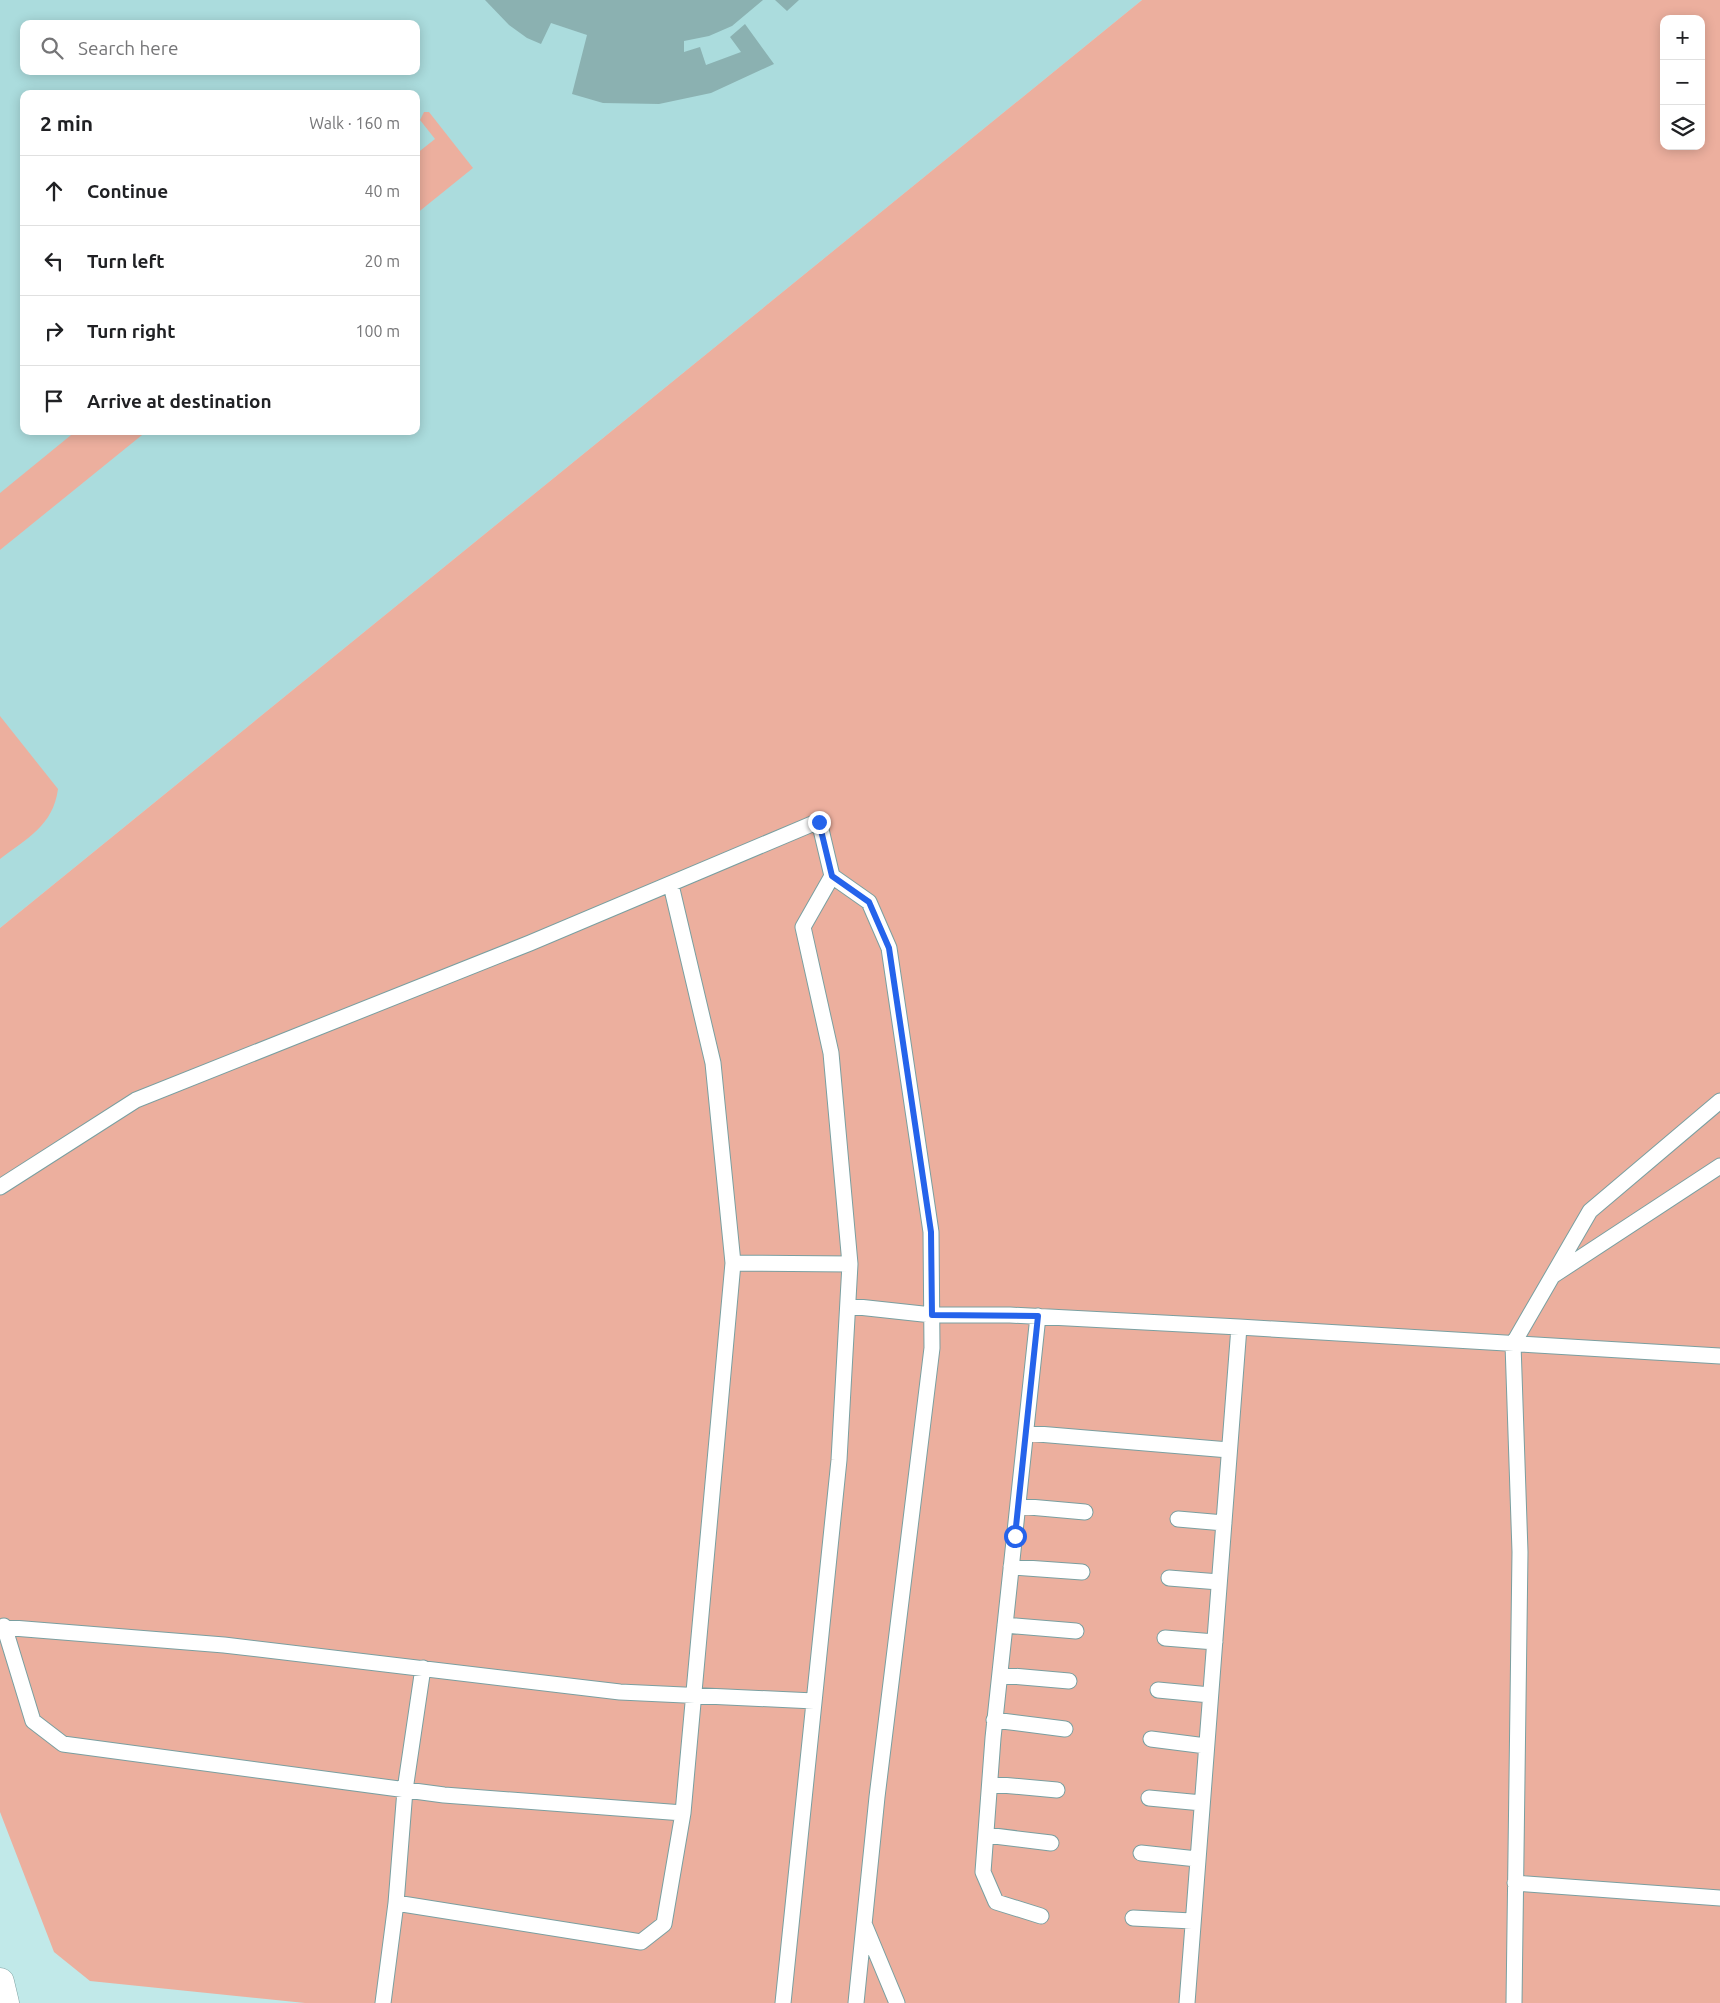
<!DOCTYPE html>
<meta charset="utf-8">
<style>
body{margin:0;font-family:Ubuntu,sans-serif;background:#f6f6f6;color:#202124}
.controls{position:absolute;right:15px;top:15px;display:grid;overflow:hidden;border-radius:10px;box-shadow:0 2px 12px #0003}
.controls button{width:45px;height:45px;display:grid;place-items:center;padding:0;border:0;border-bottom:1px solid #e0e0e0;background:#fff;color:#202124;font:25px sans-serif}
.stop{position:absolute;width:15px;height:15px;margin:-11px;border:4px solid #2563eb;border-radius:50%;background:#fff}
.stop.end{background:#2563eb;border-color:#fff;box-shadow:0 1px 5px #0008}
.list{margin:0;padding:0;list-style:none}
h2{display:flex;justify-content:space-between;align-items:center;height:65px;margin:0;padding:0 20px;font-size:21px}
h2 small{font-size:16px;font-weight:400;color:#757577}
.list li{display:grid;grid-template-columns:32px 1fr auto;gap:15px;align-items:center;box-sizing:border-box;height:70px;padding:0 20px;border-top:1px solid #e0e0e0}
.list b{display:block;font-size:19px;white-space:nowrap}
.list em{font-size:16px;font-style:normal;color:#757577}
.icon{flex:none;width:28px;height:28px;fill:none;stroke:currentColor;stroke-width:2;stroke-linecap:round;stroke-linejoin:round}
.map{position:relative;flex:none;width:1720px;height:2003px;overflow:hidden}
.search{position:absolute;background:#fff;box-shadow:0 2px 12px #0003;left:20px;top:20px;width:400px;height:55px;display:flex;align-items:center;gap:12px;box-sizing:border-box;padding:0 18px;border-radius:10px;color:#757577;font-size:19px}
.panel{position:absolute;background:#fff;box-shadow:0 2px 12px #0003;left:20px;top:90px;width:400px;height:345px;border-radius:10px}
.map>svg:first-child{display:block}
.built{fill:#abdcdd;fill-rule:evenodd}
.green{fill:#ecaf9e;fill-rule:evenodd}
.building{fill:#8bb1b1}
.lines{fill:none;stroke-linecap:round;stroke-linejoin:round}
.lane-casing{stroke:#7a9fa0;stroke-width:17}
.street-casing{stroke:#7a9fa0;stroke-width:29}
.lane{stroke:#fff;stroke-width:15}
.street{stroke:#fff;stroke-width:28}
.route{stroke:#2563eb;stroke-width:6}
</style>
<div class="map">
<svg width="1720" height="2003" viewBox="0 0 1720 2003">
<rect width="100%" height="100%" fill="#c1e9e9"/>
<path class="built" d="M0,0H1142L0,928ZM24,24H416V71H24ZM24,94H416V431H24Z"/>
<path class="green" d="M1142,0H1720V2003H305L90,1981L54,1952L0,1812V928ZM1664,19H1701V146H1664Z
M424,112H429L473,168L416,214V154L435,139L420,120Z
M76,431H147L0,550V493Z
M0,716L58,789C53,826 27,838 0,859Z"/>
<path class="building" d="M485,0H763L732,26L709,36L684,41V52L700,47L706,65L741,52L730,37L745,24L774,64L711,93L659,104L603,103L572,94L587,35L551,23L541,44L527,38L509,25Z
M775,0H799L787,11Z"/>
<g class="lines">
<defs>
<path id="lane" d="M0,1187L136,1100L530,943L819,821L832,876L869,902L889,948L931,1232L932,1348L877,1797L856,2003
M733,1263L850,1264
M1554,1275L1720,1166
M849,1306L932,1315H1010L1239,1327L1187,2003
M1038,1316L993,1738L983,1872L996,1902L1041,1916
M1239,1327L1720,1356
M1026,1433L1229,1450
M1018,1506L1085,1512
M1178,1519L1224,1523
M1011,1567L1082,1572
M1169,1578L1219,1582
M1005,1625L1076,1631
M4,1626L33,1721L63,1744L444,1795L683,1813L733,1263L713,1063L671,885
M0,1627L224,1645L620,1692L814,1701
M1165,1638L1215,1642
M1000,1675L1069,1681
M1158,1690L1210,1695
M994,1720L1065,1729
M1151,1739L1206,1746
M990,1784L1057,1790
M1149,1798L1202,1803
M986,1835L1051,1843
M1141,1853L1197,1859
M1515,1883L1720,1898
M396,1903L405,1790L423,1668
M1133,1918L1192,1921
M865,1926L897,2003
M383,2003L396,1903L641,1942L664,1924L683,1813
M783,2003L839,1460L850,1264L831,1053L803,927L832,876
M1514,2003L1520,1552L1513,1344L1590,1211L1720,1101"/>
<path id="street" d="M0,1982L5,2003"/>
</defs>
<use href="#lane" class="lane-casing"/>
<use href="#street" class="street-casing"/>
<use href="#lane" class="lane"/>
<use href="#street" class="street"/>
</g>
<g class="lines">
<path class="route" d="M819,822L832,876L869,902L889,948L931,1232L932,1315L1038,1316L1015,1536"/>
</g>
</svg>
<div class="controls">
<button>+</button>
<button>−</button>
<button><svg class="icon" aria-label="layers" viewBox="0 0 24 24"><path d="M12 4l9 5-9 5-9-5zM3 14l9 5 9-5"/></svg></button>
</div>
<div class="stop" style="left:1015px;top:1536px"></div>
<div class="stop end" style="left:819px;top:822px"></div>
<div class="search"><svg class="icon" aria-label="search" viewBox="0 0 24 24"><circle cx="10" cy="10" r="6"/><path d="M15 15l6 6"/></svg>Search here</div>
<section class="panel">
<h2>2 min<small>Walk · 160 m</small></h2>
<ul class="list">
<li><svg class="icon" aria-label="ahead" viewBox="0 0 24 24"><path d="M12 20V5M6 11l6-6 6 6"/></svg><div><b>Continue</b></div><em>40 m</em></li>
<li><svg class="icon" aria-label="left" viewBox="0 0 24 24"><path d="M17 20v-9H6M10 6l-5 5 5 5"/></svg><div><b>Turn left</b></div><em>20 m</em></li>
<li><svg class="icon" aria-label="right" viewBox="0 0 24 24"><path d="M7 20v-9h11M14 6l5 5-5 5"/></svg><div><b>Turn right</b></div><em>100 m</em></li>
<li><svg class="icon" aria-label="arrive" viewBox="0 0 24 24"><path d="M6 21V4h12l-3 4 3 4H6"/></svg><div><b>Arrive at destination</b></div></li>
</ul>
</section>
</div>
